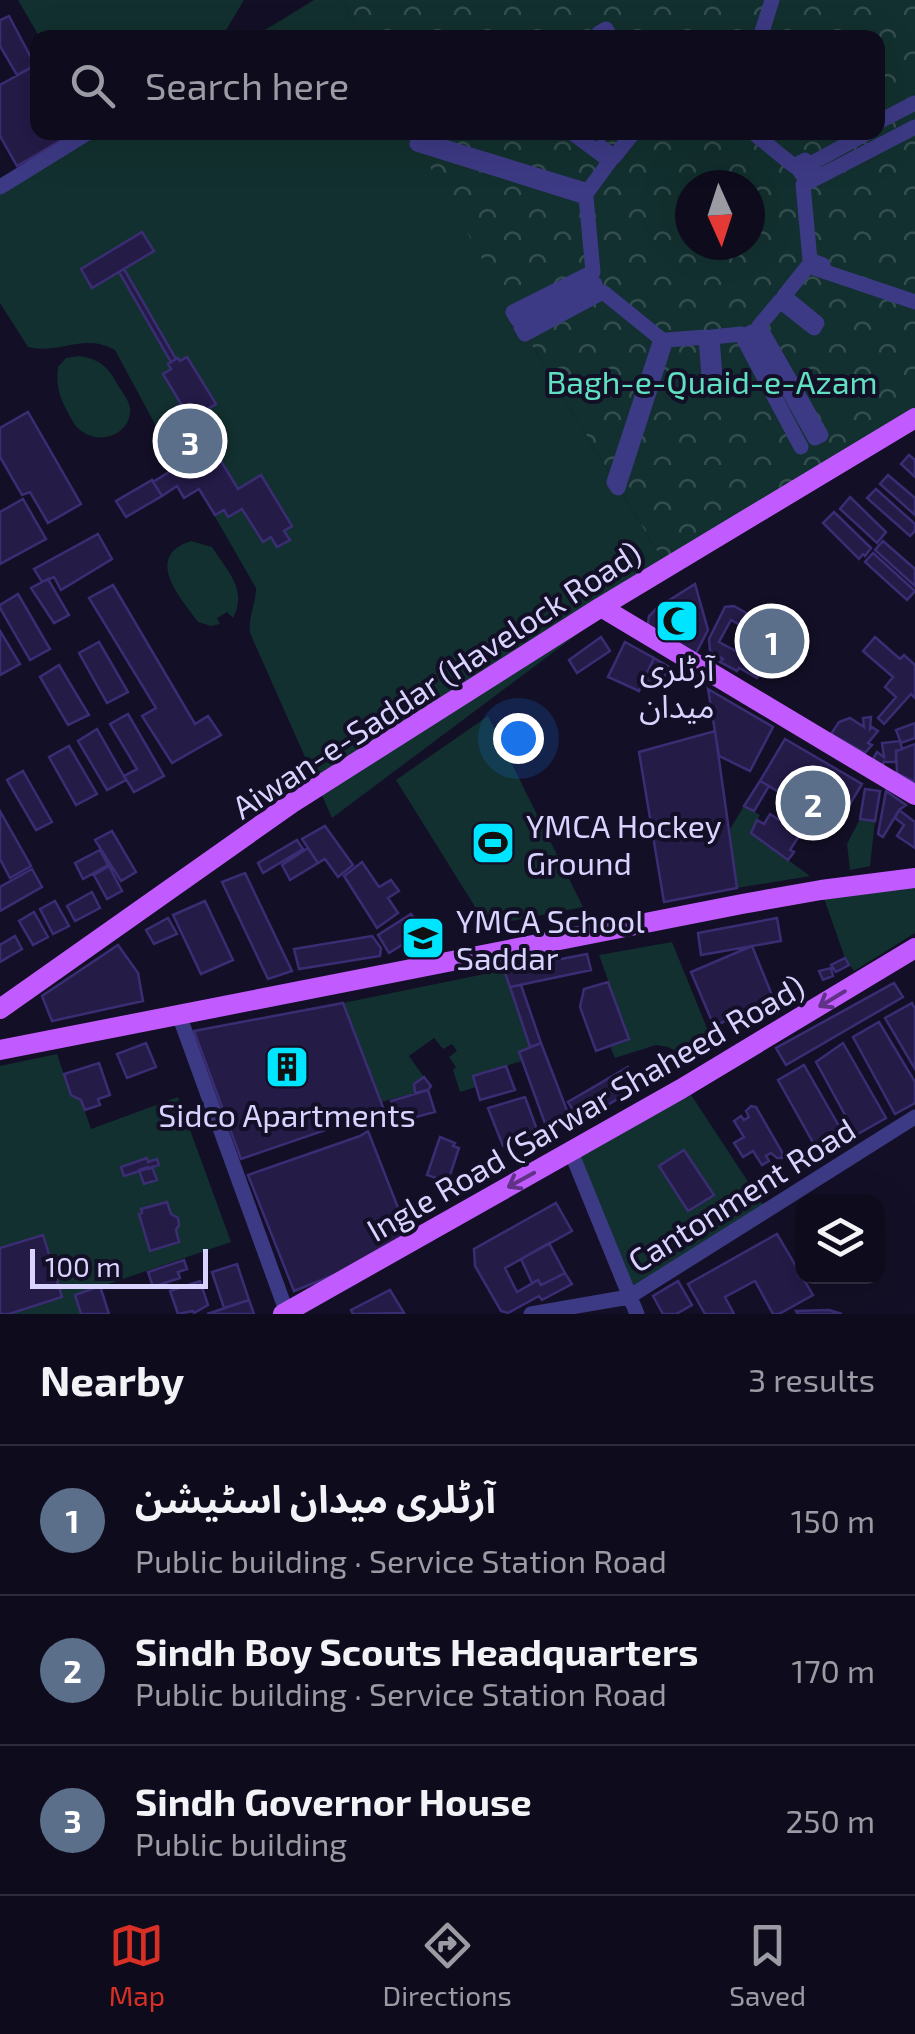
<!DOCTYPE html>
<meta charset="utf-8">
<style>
body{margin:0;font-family:"Exo 2","Noto Sans Arabic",sans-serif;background:#1c1929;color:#f1f3f6}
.controls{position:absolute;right:30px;bottom:30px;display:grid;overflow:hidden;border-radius:20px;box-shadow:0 10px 40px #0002}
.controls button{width:90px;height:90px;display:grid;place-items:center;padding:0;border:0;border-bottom:2px solid #2e2b3b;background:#0e0b1c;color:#f1f3f6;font:50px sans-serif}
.compass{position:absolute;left:675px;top:170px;width:90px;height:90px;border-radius:50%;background:#0e0b1c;box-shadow:0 10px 40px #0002;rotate:177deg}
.scale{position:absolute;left:30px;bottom:25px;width:178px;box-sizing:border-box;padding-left:10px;border:5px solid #d9d4ff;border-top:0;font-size:28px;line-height:35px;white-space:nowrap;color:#d9d4ff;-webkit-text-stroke:8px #130f26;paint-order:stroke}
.you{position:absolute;left:518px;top:738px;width:35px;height:35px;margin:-25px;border:8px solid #fff;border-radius:50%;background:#1a73e8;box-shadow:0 0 0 15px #1a73e833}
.badge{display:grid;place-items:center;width:65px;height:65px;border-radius:50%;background:#d93025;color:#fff;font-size:32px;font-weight:700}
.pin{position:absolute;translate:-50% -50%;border:5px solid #fff;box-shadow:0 2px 10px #0006}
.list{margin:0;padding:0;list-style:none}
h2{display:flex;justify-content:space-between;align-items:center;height:130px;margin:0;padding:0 40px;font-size:42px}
h2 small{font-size:32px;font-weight:400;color:#9b9ba3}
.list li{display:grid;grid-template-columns:65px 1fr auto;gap:30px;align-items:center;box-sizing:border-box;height:150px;padding:0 40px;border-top:2px solid #2e2b3b}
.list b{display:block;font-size:38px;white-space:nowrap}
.list p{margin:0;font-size:32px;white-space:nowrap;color:#9b9ba3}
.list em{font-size:32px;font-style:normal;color:#9b9ba3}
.icon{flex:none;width:55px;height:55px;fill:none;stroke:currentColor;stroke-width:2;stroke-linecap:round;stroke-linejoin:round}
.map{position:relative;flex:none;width:915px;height:1314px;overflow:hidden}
.search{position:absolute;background:#0e0b1c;box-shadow:0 10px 40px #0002;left:30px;right:30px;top:30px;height:110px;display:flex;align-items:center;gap:25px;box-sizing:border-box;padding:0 35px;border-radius:20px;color:#9b9ba3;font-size:38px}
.sheet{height:580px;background:#0e0b1c}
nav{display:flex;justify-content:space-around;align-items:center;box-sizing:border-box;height:140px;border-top:2px solid #2e2b3b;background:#0e0b1c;font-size:28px;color:#9b9ba3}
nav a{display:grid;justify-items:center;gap:5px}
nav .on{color:#d93025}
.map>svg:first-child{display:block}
.grass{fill:#12302f}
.forest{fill:url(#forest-crowns);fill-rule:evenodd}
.building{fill:#241b47;stroke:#3b2d73;stroke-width:2.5;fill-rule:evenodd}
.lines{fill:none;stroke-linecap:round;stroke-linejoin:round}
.minor{stroke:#3d3a85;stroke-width:15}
.major{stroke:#c25bff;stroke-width:20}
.oneway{stroke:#623188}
.labels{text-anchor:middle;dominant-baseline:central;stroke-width:8;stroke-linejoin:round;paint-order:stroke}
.park-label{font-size:32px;fill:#5fe0c0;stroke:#130f26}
.poi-label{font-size:32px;fill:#d9d4ff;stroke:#130f26}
.street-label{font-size:32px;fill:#d9d4ff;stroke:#130f26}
</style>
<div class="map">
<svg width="915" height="1314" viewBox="0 0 915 1314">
<defs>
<pattern id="forest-crowns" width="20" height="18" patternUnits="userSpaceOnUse" patternTransform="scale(2.5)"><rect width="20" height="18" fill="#12302f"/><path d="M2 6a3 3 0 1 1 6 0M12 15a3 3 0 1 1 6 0" fill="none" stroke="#344d4e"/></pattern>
</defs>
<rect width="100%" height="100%" fill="#130f26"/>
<path class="grass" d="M18,0H244L222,37L40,38Z
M314,0H342L363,37L252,38Z
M91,133H418L525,334L667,567L332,818L250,633C248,616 256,604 256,588L164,428H157L115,350C83,332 60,355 28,347L0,303V187Z
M79,356C101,359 109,368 119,387C123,393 129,401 130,408C132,435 99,446 80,430C74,425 71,418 67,411C59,395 56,385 58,367L66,358Z
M191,541L212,547C227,571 248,589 233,618L227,612L217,618L220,624L211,626L198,622C180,597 143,557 191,541Z
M488,716L583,907L487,926L396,780Z
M744,806L760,815L751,833L810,876L737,888L729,831Z
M860,819L875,821L870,866L850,870L847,844Z
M915,873V933L854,971L845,958L821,890Z
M672,942L715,1048L682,1067L674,1050L668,1047L656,1045L615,1058L610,1046L629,1039L599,955Z
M504,970L530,1047L519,1052L522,1061L473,1076L476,1087L460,1092L453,1070L456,1067L449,1057L457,1051L452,1044L443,1049L434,1038L409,1056L424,1077L414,1084L415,1093L381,1102L343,1003Z
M57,1054L71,1095L81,1100L91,1129L178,1097L231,1242L76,1295L81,1314H9L62,1297L42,1235L0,1248V1066Z
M682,1081L766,1209L629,1297L571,1152Z"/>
<path class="forest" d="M342,0H915V415L667,567L525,334L417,144L418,132H878V38L363,37ZM690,185H750V245H690Z"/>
<path class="building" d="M9,16L35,65L17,75L0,46V20Z
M38,64V132H75L17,166L0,136V85Z
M142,232L154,251L92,288L81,269Z
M124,269L176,359L171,362L119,272Z
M187,357L216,404L194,417L238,489L261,475L292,526L284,531L290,540L277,547L271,537L263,542L242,509L228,517L224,510L215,515L199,489L184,498L177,486L162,496L153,482L169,472L164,463L179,453L164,428L174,421L168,412L181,404L163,374L171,369L168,364L178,358L180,361Z
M28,412L81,504L48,523L30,492L22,495L0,457V428Z
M909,455L915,460V477L901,464Z
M888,475L915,498V515L880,484Z
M152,480L162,496L126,517L116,501Z
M876,489L915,524V531L910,536L867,498Z
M850,497L886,532L877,543L840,509Z
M23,499L46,539L0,564V512Z
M834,512L871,548L865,556L863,554L859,559L823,523Z
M98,534L112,559L61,590L54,577L42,582L34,569Z
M883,541L915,569V586L875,550Z
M873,553L915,591L907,600L865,562Z
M48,579L69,615L54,623L31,588Z
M695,584L708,630L695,655L649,626L648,623L649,616L657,608Z
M113,585L195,724L208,716L221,735L172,763L142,716L156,708L89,598Z
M18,594L50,649L30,660L0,608V605Z
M734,606L783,634L757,678L739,668L737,671L720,662L723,659L710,651L709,639L725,607ZM731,620L767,640L755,661L719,642Z
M0,631L20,664L0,675Z
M601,637L610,651L577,673L569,660Z
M875,637L900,659L904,655L915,665V698L911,694L884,724L878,718L896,697L885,687L893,677L863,651Z
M99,642L128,692L107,703L79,653Z
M625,642L654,658L639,691L608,677Z
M654,658L669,667L659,687L644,679Z
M59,665L89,715L68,725L40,677Z
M708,689L773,727L750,771L719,756Z
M128,714L164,776L134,792L124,776L137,769L110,724Z
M871,717L870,729L872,727L878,731L868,743L872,745L865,753L831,734L839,722L850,718L864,727L863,718Z
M915,723V738L901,743L896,730Z
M97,729L126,780L107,790L78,741Z
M715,731L737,888L664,902L639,752Z
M785,739L862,784L837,826L760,781Z
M900,741L902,749L896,751V762H884L881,767L874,763V757L877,752L884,757L882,743Z
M915,744V782L897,773L896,751Z
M69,746L97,794L76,805L49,757Z
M23,771L52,822L36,830L7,780Z
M760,781L769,786L754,811L744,806Z
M865,789L880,791L875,821L860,819Z
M886,791L906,805L899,810L883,837L878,834Z
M899,810L915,822V848L897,836L904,825L895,818Z
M0,811L31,866L10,878L0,859Z
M770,814L779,820H788L792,828L801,833L790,850L794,852L788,860L751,833L757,820L764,824Z
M325,826L353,865L338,877L325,859L318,863L302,839Z
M112,831L136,872L121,881L95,840Z
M297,840L303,849L263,873L258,863Z
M308,848L318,863L290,880L282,865Z
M100,850L108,865L83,879L75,863Z
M362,862L379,887L391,880L399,891L388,898L398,913L377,928L344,876Z
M109,866L122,891L107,899L94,875Z
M32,869L42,887L0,911V887Z
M245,873L292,971L268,979L222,882Z
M92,892L100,908L75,921L67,906Z
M55,901L69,926L53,934L40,909Z
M205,901L233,960L201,974L173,915Z
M34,912L48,937L33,945L19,921Z
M411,914L424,931L389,953L378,935Z
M168,918L177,934L154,944L146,930Z
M777,918L781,941L701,955L698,933Z
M15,936L22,949L0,962V945Z
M372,936L381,948L380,956L299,969L294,949Z
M118,945L138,973L143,1001L52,1021L42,996Z
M752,946L774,1000L714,1026L691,972Z
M587,954L591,970L510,987L504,970Z
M845,958L849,965L836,972L831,965Z
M831,968L833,976L823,980L819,971Z
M608,982L629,1039L596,1051L580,1007L584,989Z
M894,983L903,997L786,1065L776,1048Z
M521,985L541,1043L530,1047L510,987Z
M343,1003L384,1110L241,1159L194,1031Z
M912,1003L915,1009V1069L885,1018Z
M879,1022L915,1082V1103L895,1114L853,1037Z
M146,1043L156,1067L127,1078L117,1054Z
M541,1043L571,1121L547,1129L519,1052Z
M843,1043L886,1118L856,1135L816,1062Z
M99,1063L110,1095L98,1099L100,1105L85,1110L81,1100L71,1095L64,1074Z
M804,1065L847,1140L820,1155L778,1080Z
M506,1066L515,1090L480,1100L473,1076Z
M628,1067L638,1087L580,1121L568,1102Z
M424,1077L431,1086L428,1090L415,1093L414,1084Z
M428,1090L435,1112L397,1122L391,1101Z
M525,1097L539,1135L503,1146L488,1108Z
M751,1106L756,1107L782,1152V1158H777L771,1153L766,1156L769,1161L762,1165L753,1151L743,1157L734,1143L744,1137L734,1121L741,1116L744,1120L749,1117L746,1111Z
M368,1131L409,1236L339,1273L294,1291L248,1175L360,1136Z
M440,1137L455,1143L453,1146L459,1148L449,1178L443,1177L442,1180L427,1175Z
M684,1150L714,1195L688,1211L659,1166Z
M147,1158L148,1162L157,1159L159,1165L124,1176L121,1167Z
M148,1167L149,1169L152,1167L157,1180L144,1184L139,1170Z
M167,1202L171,1214L178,1218L179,1225L176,1230L179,1242L150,1251L139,1214L142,1213L141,1209Z
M556,1203L572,1231L505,1268L517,1292L538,1280L541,1285L565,1273L572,1284L542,1300L539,1296L508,1313L501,1311L475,1266L474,1249Z
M777,1234L813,1295L779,1314H773L755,1281L725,1297L734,1314H705L688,1284Z
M43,1235L62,1297L9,1314H0V1248Z
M549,1243L565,1273L541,1285L538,1280L532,1283L521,1259Z
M184,1260L187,1269L178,1272L180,1278L153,1287L148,1272Z
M237,1264L249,1300L224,1308L212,1272Z
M200,1281L208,1305L194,1313L193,1311L178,1314L170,1291Z
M678,1281L692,1305L676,1314H663L653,1296Z
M100,1286L109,1314H81L75,1295Z
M390,1290L404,1313L353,1314L351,1310Z
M249,1300L254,1314H207Z
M829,1310L842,1314H798L796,1311Z"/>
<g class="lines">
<path class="minor" d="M601,38L599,33L606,29L611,38
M760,38L772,0
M878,122L915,103
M577,132L575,135L610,161L588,191L418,139L417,144L586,197L593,272L513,312L517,319L589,281L595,284L593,290L521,327L525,334L603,292L661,339L614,482L618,488L666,340L706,337L709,378L715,377L712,337L741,334L801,447
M752,132L794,166L805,160
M601,147L614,157L634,132
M816,173L804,177L799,170L869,132
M0,187L89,132
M823,265L810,260L803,185L915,127
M755,350L749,337L750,333L755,331L815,438L821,435L759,326L780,301L814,328L817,323L784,296L808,266L915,302
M179,1015L287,1313
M571,1152L637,1314
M531,1314L629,1297L915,1117"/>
<path class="major" d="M601,607L915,795
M0,1009L292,803L601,607L915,418
M0,1050L742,904L821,890L915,878
M283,1314L681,1089L915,948"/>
</g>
<defs><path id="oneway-shaft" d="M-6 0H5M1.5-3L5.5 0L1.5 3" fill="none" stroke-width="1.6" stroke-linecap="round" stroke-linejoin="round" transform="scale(2.5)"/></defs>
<g class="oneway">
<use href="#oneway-shaft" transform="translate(832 999) rotate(149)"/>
<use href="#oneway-shaft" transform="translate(521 1180) rotate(151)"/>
</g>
<defs>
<symbol id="mosque-square" viewBox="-11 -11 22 22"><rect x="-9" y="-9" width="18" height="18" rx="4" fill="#00e5ff" stroke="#130f26"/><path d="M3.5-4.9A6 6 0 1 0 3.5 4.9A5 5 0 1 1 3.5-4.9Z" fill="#111"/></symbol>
<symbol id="stadium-square" viewBox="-11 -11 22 22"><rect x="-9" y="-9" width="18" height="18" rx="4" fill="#00e5ff" stroke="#130f26"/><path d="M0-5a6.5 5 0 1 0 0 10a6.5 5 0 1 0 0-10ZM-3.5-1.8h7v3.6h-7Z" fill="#111"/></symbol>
<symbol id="school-square" viewBox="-11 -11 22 22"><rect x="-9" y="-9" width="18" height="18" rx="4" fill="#00e5ff" stroke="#130f26"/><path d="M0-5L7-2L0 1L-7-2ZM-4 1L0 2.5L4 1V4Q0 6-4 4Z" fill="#111"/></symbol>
<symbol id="building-square" viewBox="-11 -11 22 22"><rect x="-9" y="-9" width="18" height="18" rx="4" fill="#00e5ff" stroke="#130f26"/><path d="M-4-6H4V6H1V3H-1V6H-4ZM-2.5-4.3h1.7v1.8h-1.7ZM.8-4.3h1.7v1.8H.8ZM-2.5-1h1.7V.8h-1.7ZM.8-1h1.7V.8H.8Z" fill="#111"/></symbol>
</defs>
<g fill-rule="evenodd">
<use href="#mosque-square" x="652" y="596" width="50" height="50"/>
<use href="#stadium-square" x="468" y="818" width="50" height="50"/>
<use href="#school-square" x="398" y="913" width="50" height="50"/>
<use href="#building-square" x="262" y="1042" width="50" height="50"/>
</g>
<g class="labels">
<g class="park-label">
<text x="712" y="381">Bagh-e-Quaid-e-Azam</text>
</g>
<g class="poi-label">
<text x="677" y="668">آرٹلری<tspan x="677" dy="37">میدان</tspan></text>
<text x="526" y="825" text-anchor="start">YMCA Hockey<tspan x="526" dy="37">Ground</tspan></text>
<text x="456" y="920" text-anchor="start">YMCA School<tspan x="456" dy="37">Saddar</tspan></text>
<text x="287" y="1114">Sidco Apartments</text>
</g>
<g class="street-label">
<text transform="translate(436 679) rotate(-33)">Aiwan-e-Saddar (Havelock Road)</text>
<text transform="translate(585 1107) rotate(-30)">Ingle Road (Sarwar Shaheed Road)</text>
<text transform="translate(741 1194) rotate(-32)">Cantonment Road</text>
</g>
</g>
</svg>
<div class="controls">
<button><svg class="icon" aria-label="layers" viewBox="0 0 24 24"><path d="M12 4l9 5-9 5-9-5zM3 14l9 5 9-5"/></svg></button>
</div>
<svg class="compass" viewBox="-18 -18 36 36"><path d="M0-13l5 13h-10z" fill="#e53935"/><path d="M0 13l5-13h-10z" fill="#9b9ba3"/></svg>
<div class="scale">100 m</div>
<div class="you"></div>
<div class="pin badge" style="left:772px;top:641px;background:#5c6f8a">1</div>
<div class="pin badge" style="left:813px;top:803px;background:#5c6f8a">2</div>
<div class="pin badge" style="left:190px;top:441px;background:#5c6f8a">3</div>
<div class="search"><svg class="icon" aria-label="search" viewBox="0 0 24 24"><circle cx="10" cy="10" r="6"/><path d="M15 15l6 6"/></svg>Search here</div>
</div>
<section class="sheet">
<h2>Nearby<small>3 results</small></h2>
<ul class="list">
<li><span class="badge" style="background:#5c6f8a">1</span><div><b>آرٹلری میدان اسٹیشن</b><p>Public building · Service Station Road</p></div><em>150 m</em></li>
<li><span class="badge" style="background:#5c6f8a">2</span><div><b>Sindh Boy Scouts Headquarters</b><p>Public building · Service Station Road</p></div><em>170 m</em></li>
<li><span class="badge" style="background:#5c6f8a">3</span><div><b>Sindh Governor House</b><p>Public building</p></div><em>250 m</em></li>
</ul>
</section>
<nav>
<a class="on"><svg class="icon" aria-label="map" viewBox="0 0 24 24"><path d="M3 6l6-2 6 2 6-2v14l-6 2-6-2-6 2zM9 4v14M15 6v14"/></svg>Map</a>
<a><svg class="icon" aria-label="directions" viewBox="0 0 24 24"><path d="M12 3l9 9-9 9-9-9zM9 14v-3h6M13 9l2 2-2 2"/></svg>Directions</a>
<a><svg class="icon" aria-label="saved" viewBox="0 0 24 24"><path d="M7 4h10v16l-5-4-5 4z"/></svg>Saved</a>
</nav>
